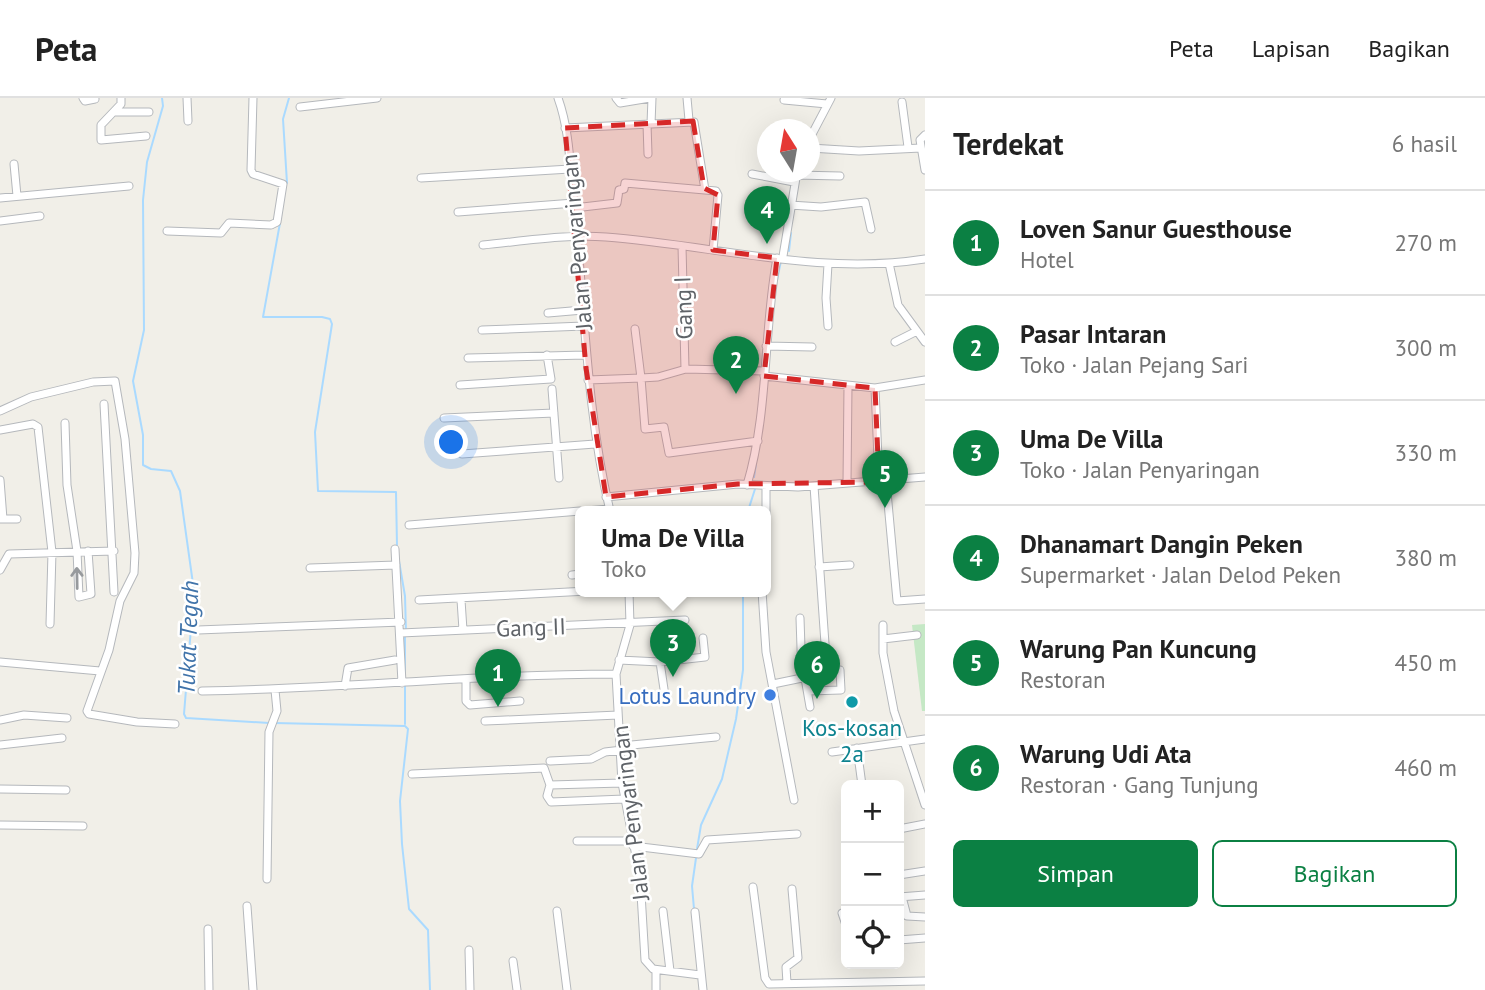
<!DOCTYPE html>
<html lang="id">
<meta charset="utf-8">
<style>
body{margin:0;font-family:"PT Sans",sans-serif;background:#f6f6f6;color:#222}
.controls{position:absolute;right:21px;bottom:21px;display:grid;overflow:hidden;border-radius:10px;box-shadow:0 7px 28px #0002}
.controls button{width:63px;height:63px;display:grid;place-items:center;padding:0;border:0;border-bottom:2px solid #e0e0e0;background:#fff;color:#222;font:35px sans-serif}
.compass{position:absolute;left:757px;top:21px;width:63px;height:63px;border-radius:50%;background:#fff;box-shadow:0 7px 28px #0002;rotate:349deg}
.you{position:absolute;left:452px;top:345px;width:24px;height:24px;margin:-18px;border:5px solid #fff;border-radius:50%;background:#1a73e8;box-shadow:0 0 0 10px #1a73e833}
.badge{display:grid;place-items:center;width:46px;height:46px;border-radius:50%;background:#0b8043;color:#fff;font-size:23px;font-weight:700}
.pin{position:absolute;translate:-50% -58px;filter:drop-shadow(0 2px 4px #0008)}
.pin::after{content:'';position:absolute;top:37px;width:24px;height:21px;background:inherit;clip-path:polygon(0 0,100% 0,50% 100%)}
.popup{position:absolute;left:575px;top:408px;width:196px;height:91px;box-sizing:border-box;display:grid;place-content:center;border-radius:10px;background:#fff;filter:drop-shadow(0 2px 5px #0005);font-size:23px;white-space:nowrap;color:#767676}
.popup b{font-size:26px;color:#222}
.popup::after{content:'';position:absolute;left:50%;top:100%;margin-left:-14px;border:14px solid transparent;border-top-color:#fff}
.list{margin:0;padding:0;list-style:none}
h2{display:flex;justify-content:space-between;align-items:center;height:91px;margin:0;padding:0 28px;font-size:30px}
h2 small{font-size:23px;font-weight:400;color:#767676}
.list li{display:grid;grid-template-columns:46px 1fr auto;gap:21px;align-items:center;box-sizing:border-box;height:105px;padding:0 28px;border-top:2px solid #e0e0e0}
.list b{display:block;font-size:26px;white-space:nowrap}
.list p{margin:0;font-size:23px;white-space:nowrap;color:#767676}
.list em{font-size:23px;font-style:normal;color:#767676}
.actions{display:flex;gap:14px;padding:21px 28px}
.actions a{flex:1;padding:16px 0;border:2px solid #0b8043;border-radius:10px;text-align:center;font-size:24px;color:#0b8043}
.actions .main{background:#0b8043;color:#fff}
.icon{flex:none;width:38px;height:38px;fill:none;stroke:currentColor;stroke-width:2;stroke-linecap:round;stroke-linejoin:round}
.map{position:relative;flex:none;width:925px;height:892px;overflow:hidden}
header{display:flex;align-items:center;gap:42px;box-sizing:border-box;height:98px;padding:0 35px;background:#fff;border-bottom:2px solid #e0e0e0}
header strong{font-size:33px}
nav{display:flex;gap:38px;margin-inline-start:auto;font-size:24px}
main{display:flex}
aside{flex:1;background:#fff}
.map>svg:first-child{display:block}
.green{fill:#c5e8c5}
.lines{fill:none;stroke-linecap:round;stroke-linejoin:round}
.stream{stroke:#aadaff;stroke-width:2}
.minor-casing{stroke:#b5b8bc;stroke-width:9}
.minor{stroke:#fff;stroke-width:7}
.oneway{stroke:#979a9d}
.marked{fill:#d62828;fill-opacity:0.2;stroke:#d62828;stroke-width:5;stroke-dasharray:14 9;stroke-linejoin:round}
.shop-dot{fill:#3f7fe0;stroke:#fff;stroke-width:2.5}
.culture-dot{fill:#0f9aa8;stroke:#fff;stroke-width:2.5}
.labels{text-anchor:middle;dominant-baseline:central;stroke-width:5;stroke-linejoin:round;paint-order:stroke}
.street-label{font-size:23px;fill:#5f6368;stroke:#fff}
.shop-label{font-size:23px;fill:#366cbe;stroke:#fff;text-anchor:end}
.culture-label{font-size:23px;fill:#0d838f;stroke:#fff}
.water-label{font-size:24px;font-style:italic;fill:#4174aa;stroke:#fff}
</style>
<header>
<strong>Peta</strong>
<nav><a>Peta</a><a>Lapisan</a><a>Bagikan</a></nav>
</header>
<main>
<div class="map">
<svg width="925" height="892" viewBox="0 0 925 892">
<rect width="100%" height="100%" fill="#f1efe8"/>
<path class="green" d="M925,526V613H922L912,527Z"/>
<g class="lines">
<path class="stream" d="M162,0L163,8L147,64L143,102L144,232L133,283L143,337V367L151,371L171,373L180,393L194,493L184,616L186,620L269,625
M287,85L283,21L289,0
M280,125L263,219H322L330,221L332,226L315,334L318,393L396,394L397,447
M789,153L791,135
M777,182L781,163
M754,379L756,366
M748,413L755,391
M399,463L405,498L406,534
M405,577V539
M275,625L405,628L408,631L400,703L402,746L409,811L428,832L430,892
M405,626V588
M697,751L701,727L722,681L736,621L743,572V493
M694,811L692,788L696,760"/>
<defs>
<path id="minor" d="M83,0L85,3L95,1
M121,0V6L101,27V42L146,38
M187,0L188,23
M558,0C570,33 570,71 574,106C585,209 586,312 610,413
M616,0L620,5L650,0
M687,0L689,22
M784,2L827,6
M902,4L908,49
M300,9L377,0
M114,14H149
M647,26L648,56
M651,26L652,0
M565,30L694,24L705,92L716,93L718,97L713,152
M925,37L920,42L925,72
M810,40L831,0
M810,50L859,53L921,50
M14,66L17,98
M752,76L794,84
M796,77L840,78
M421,80L570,71
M0,100L129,88
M790,107L821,109L865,104L871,131
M574,110L617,105L619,92L624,91L625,85L705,92
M458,114L574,105
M0,123L40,118
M167,133L221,135L229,125L271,127L277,124L283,86L253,76L251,72L253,0
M483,147C524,143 565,136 606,139C713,147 818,178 925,161
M682,148L685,271
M783,158L797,74
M889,165L898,207L925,244
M548,215L583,212
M828,228L826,200L828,166
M635,231L641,280L658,279L686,271L764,273
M482,232L584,228
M895,244L917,233
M766,248L812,249
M468,260L585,257
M764,278L875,290L925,282
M588,282L641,280L645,331L664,329L669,355L758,343
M460,287L551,281L547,257
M875,290L879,384
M552,291L559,380
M104,306L114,494
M0,313L31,299L93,284L115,283L125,341L135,455L134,475L120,503L109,552L87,613L89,616L137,624L175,626
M444,320L554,315
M65,325L67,387L77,453L79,499L91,496L88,453
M0,332L33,326L38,329L52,454L50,526
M462,356L595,346
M0,382L3,421
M886,383L897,503L925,501
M847,384L848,288
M747,387C769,313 763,235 777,160
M814,388L826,560
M606,399L738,386L798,389L925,379
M586,413L609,411
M1,421H17
M766,422V389
M409,427L580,413
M395,451L402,585
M819,469L850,467
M310,470L396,467
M0,472L9,456L114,453
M572,477L580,476
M629,493L630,527L616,576L622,685L640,779L645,862L653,871L700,877
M762,493L766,554L794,702
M419,502L587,493
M461,502L463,532
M883,527V555L894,613L925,707
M198,532L401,524
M401,535L685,522
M883,541L917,537
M619,562L660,564L705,559L703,540
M0,564L100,573
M660,564L665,598
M802,580H805L810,609
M466,581V603L470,607L520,603
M773,586L802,580L800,520
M345,588L348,570L395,562
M202,593C340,591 478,576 616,576
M808,593L841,592L840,572
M0,622L24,617L67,620
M485,623L618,617
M0,647L62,640
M621,648L716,639
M857,650L862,687
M832,654L925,641
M550,663L591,661L605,654L622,652
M412,676L544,670L550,687L547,698L551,704L624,701
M550,687L622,685
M0,691L66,692
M0,727L83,728
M899,731L925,726
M577,743H632
M633,748L699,756L707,742L797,736
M899,777L925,773
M267,781L269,634L277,613L275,592
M753,789L765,880L769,886L925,883
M899,799L925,797
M902,799L907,818L925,819
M247,808L253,892
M557,813L567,892
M663,813L670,873
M695,814L703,892
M842,815L846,827
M208,831L209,892
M899,842L925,840
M469,852L470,892
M513,863L517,892
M787,885L786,869L798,860L792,791
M656,892V872"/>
</defs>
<use href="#minor" class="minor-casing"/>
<use href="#minor" class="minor"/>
</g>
<defs><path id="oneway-shaft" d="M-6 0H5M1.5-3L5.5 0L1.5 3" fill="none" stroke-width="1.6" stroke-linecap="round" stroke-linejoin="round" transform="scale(1.75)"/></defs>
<use class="oneway" href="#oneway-shaft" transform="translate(77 480) rotate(-91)"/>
<path class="marked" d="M693,23L704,90L718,97L713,152L777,160L764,278L875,290L879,384L738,386L606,399L586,270L565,30Z"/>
<circle class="shop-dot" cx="770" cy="597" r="7"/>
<circle class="culture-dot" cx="852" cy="604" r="7"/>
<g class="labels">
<g class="street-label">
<text transform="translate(576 144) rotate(-95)">Jalan Penyaringan</text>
<text transform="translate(683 210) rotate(-92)">Gang I</text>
<text transform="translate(531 529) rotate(-2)">Gang II</text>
<text transform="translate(630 715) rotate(-97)">Jalan Penyaringan</text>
</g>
<g class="shop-label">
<text x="756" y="597">Lotus Laundry</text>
</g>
<g class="culture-label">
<text x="852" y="629">Kos-kosan<tspan x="852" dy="26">2a</tspan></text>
</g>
<g class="water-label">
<text transform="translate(188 540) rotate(-88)">Tukat Tegah</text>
</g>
</g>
</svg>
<div class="controls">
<button>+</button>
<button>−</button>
<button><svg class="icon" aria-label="locate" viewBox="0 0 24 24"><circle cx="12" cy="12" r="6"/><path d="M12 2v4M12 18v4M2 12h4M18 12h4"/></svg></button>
</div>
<svg class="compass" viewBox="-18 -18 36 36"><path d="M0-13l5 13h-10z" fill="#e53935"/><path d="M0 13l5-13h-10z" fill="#767676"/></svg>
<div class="you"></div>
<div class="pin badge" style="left:498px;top:609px">1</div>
<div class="pin badge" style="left:736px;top:296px">2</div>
<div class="pin badge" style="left:673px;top:579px">3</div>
<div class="popup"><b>Uma De Villa</b>Toko</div>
<div class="pin badge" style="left:767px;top:146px">4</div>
<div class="pin badge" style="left:885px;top:410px">5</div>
<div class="pin badge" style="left:817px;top:601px">6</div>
</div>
<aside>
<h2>Terdekat<small>6 hasil</small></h2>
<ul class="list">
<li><span class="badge">1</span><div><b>Loven Sanur Guesthouse</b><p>Hotel</p></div><em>270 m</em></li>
<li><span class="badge">2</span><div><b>Pasar Intaran</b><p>Toko · Jalan Pejang Sari</p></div><em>300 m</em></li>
<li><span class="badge">3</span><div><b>Uma De Villa</b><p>Toko · Jalan Penyaringan</p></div><em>330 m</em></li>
<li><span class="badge">4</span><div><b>Dhanamart Dangin Peken</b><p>Supermarket · Jalan Delod Peken</p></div><em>380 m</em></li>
<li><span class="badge">5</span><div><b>Warung Pan Kuncung</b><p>Restoran</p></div><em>450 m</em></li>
<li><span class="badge">6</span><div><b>Warung Udi Ata</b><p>Restoran · Gang Tunjung</p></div><em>460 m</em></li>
</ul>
<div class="actions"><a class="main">Simpan</a><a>Bagikan</a></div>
</aside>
</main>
